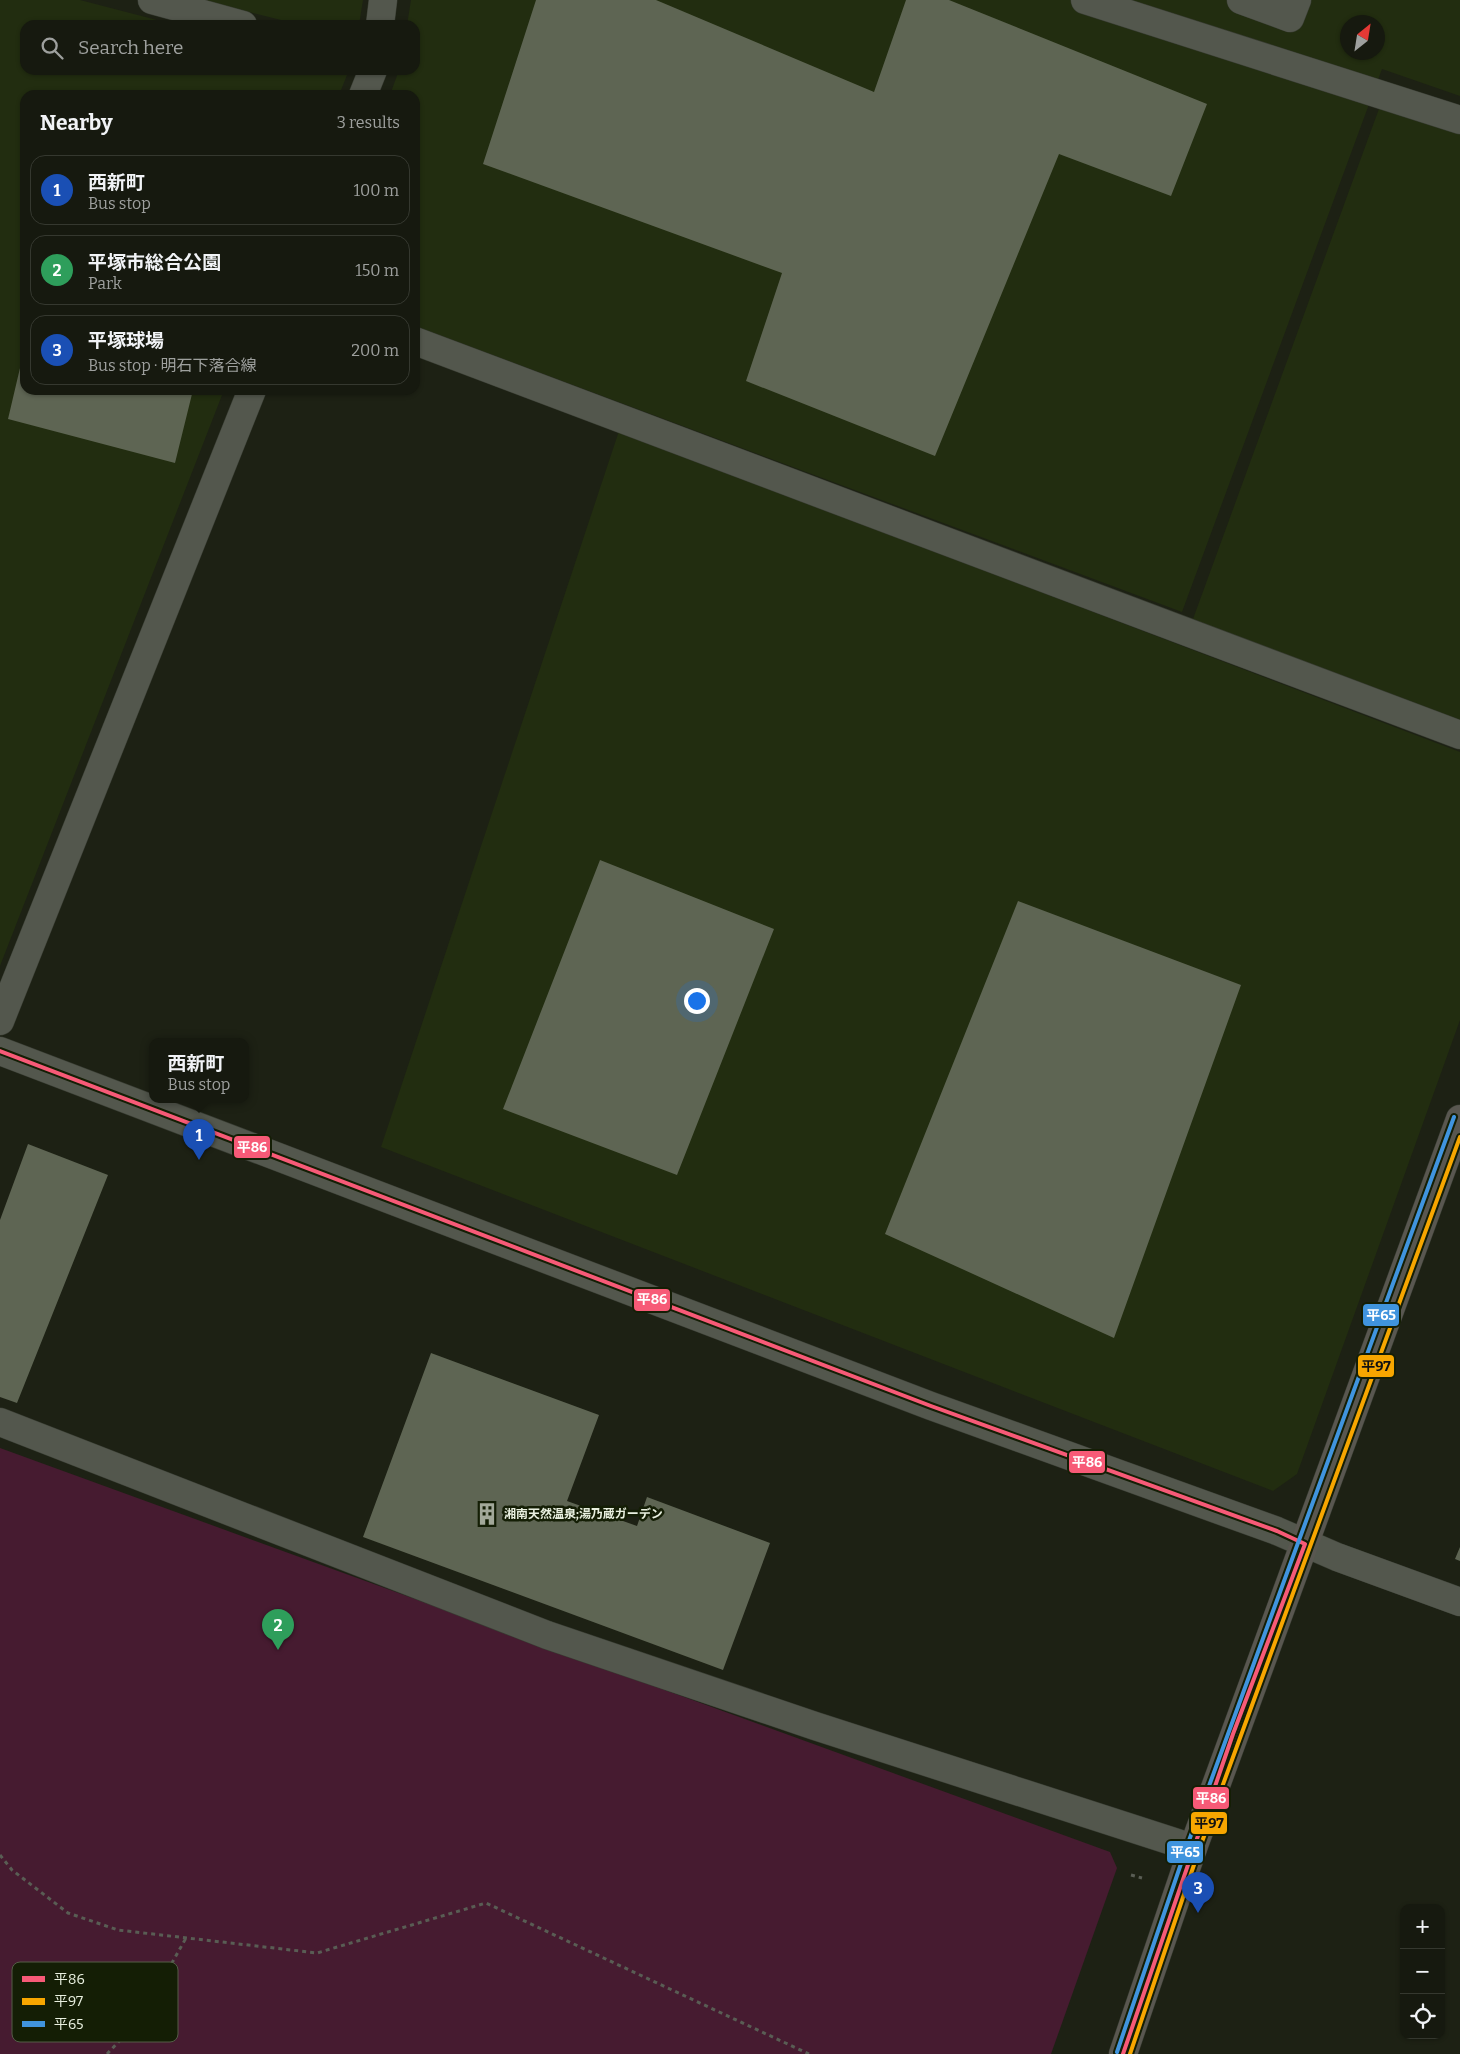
<!DOCTYPE html>
<meta charset="utf-8">
<style>
body{margin:0;font-family:Bitter,"Noto Sans JP",serif;background:#23261d;color:#f1f3f6}
.controls{position:absolute;right:15px;bottom:15px;display:grid;overflow:hidden;border-radius:10px;box-shadow:0 1px 4px #0004}
.controls button{width:45px;height:45px;display:grid;place-items:center;padding:0;border:0;border-bottom:1px solid #35382f;background:#16190f;color:#f1f3f6;font:25px sans-serif}
.compass{position:absolute;left:1340px;top:15px;width:45px;height:45px;border-radius:50%;background:#16190f;box-shadow:0 1px 4px #0004;rotate:30deg}
.you{position:absolute;left:696px;top:1000px;width:18px;height:18px;margin:-12px;border:4px solid #fff;border-radius:50%;background:#1a73e8;box-shadow:0 0 0 8px #1a73e833}
.badge{display:grid;place-items:center;width:32px;height:32px;border-radius:50%;background:#a2a899;color:#fff;font-size:16px;font-weight:700}
.pin{position:absolute;translate:-50% -41px;filter:drop-shadow(0 1px 2px #0008)}
.pin::after{content:'';position:absolute;top:26px;width:18px;height:15px;background:inherit;clip-path:polygon(0 0,100% 0,50% 100%)}
.popup{position:absolute;left:149px;top:1038px;width:100px;height:65px;box-sizing:border-box;display:grid;place-content:center;border-radius:10px;background:#16190f;filter:drop-shadow(0 1px 4px #0005);font-size:16px;white-space:nowrap;color:#9ea09e}
.popup b{font-size:19px;color:#f1f3f6}
.popup::after{content:'';position:absolute;left:50%;top:100%;margin-left:-10px;border:10px solid transparent;border-top-color:#16190f}
.list{margin:0;padding:0;list-style:none}
h2{display:flex;justify-content:space-between;align-items:center;height:65px;margin:0;padding:0 20px;font-size:21px}
h2 small{font-size:16px;font-weight:400;color:#9ea09e}
.list li{display:grid;grid-template-columns:32px 1fr auto;gap:15px;align-items:center;box-sizing:border-box;height:70px;margin:0 10px 10px;padding:0 10px;border:1px solid #35382f;border-radius:15px}
.list b{display:block;font-size:19px;white-space:nowrap}
.list p{margin:0;font-size:16px;white-space:nowrap;color:#9ea09e}
.list em{font-size:16px;font-style:normal;color:#9ea09e}
.icon{flex:none;width:28px;height:28px;fill:none;stroke:currentColor;stroke-width:2;stroke-linecap:round;stroke-linejoin:round}
.map{position:relative;flex:none;width:1460px;height:2054px;overflow:hidden}
.search{position:absolute;background:#16190f;box-shadow:0 1px 4px #0004;left:20px;top:20px;width:400px;height:55px;display:flex;align-items:center;gap:12px;box-sizing:border-box;padding:0 18px;border-radius:15px;color:#9ea09e;font-size:19px}
.panel{position:absolute;background:#16190f;box-shadow:0 1px 4px #0004;left:20px;top:90px;width:400px;height:305px;border-radius:15px}
.map>svg:first-child{display:block}
.built{fill:#222d10;fill-rule:evenodd}
.green{fill:#461b30}
.building{fill:#5e6553}
.lines{fill:none;stroke-linecap:round;stroke-linejoin:round}
.minor-casing{stroke:#383c32;stroke-width:29}
.major-casing{stroke:#383c32;stroke-width:29}
.path{stroke:#595d54;stroke-width:3;stroke-dasharray:4 4;stroke-linecap:butt}
.minor{stroke:#53574d;stroke-width:28}
.major{stroke:#595750;stroke-width:28}
.bus-1-casing{stroke:#141e05;stroke-width:8}
.bus-2-casing{stroke:#141e05;stroke-width:8}
.bus-3-casing{stroke:#141e05;stroke-width:8}
.bus-1{stroke:#f75a77;stroke-width:4}
.bus-2{stroke:#f7a600;stroke-width:4}
.bus-3{stroke:#4094de;stroke-width:4}
.labels{text-anchor:middle;dominant-baseline:central;stroke-width:5;stroke-linejoin:round;paint-order:stroke}
.poi-label{font-size:12px;font-weight:bold;fill:#e9f0e0;stroke:#141e05;text-anchor:start}
.key{fill:#141e05;stroke:#545d47;stroke-width:1}
.key-label{font-size:14px;fill:#e9f0e0}
.line-badge{stroke:#141e05;stroke-width:2}
.badge-label{font-size:14px;text-anchor:middle;font-weight:bold;fill:#fff}
.pale-badge-label{font-size:14px;text-anchor:middle;font-weight:bold;fill:#111}
</style>
<div class="map">
<svg width="1460" height="2054" viewBox="0 0 1460 2054">
<rect width="100%" height="100%" fill="#1d2114"/>
<path class="built" d="M0,0H80L176,25H25V70H349L339,95H25V390H224L0,966Z
M202,0H363L359,25H301Z
M411,0H1460V96L1382,69L1182,612L415,326V95H390L399,70H415V25H407ZM1348,22H1378V52H1348Z
M1380,106L1460,132V726L1193,619Z
M619,431L1460,752V1020L1297,1474L1273,1491L381,1147Z"/>
<path class="green" d="M0,1448L1110,1852L1117,1868L1051,2054H0Z"/>
<path class="building" d="M536,0H656L874,92L906,0H949L1207,104L1171,196L1059,154L935,456L746,381L782,273L483,164Z
M24,351L25,390H193L175,463L8,419Z
M600,860L774,929L677,1175L503,1109Z
M1018,901L1241,985L1114,1338L885,1234Z
M28,1144L108,1175L17,1403L0,1397V1220Z
M431,1353L599,1415L567,1501L637,1526L647,1497L770,1543L723,1670L363,1537Z
M1460,1547V1561L1455,1559Z"/>
<g class="lines">
<defs>
<path id="minor" d="M152,0L243,25
M1085,0L1460,120
M1241,0L1290,18L1297,0
M380,25L383,0
M363,95L373,70
M415,341L1460,735
M0,1021L252,390
M0,1051L931,1406L1277,1531L1337,1557L1460,1602
M0,1422L547,1635L815,1726L1193,1848"/>
<path id="major" d="M1123,2054L1193,1848L1460,1119"/>
</defs>
<use href="#minor" class="minor-casing"/>
<use href="#major" class="major-casing"/>
<path class="path" d="M0,1855L12,1870L68,1913L118,1930L317,1953L486,1903L809,2054
M1131,1875L1142,1878
M107,2054L141,2018L186,1938"/>
<use href="#minor" class="minor"/>
<use href="#major" class="major"/>
<defs>
<path id="bus-1" d="M0,1051L931,1406L1277,1531L1305,1544
M1123,2054L1233,1734L1305,1544"/>
<path id="bus-2" d="M1130,2054L1199,1850L1460,1137"/>
<path id="bus-3" d="M1117,2052L1187,1846L1454,1117"/>
</defs>
<use href="#bus-1" class="bus-1-casing"/>
<use href="#bus-2" class="bus-2-casing"/>
<use href="#bus-3" class="bus-3-casing"/>
<use href="#bus-1" class="bus-1"/>
<use href="#bus-2" class="bus-2"/>
<use href="#bus-3" class="bus-3"/>
</g>
<defs>
<symbol id="building-bare" viewBox="-9 -9 18 18"><path d="M-4-6H4V6H1V3H-1V6H-4ZM-2.5-4.3h1.7v1.8h-1.7ZM.8-4.3h1.7v1.8H.8ZM-2.5-1h1.7V.8h-1.7ZM.8-1h1.7V.8H.8Z" fill="#a2a899" stroke="#141e05" stroke-width="2.5" paint-order="stroke"/></symbol>
</defs>
<g fill-rule="evenodd">
<use href="#building-bare" x="471" y="1498" width="32" height="32"/>
</g>
<g class="labels">
<g class="poi-label">
<text x="504" y="1514">湘南天然温泉;湯乃蔵ガーデン</text>
</g>
</g>
<rect x="12" y="1962" width="166" height="80" rx="8" class="key"/>
<rect x="22" y="1976" width="23" height="6" fill="#f75a77"/>
<rect x="22" y="1998" width="23" height="7" fill="#f7a600"/>
<rect x="22" y="2021" width="23" height="6" fill="#4094de"/>
<g class="key-label">
<text x="54" y="1984">平86</text>
<text x="54" y="2006">平97</text>
<text x="54" y="2029">平65</text>
</g>
<g class="line-badge">
<rect x="233" y="1135" width="38" height="24" rx="5" fill="#f75a77"/>
<rect x="633" y="1288" width="38" height="24" rx="5" fill="#f75a77"/>
<rect x="1362" y="1303" width="38" height="24" rx="5" fill="#4094de"/>
<rect x="1357" y="1354" width="38" height="24" rx="5" fill="#f7a600"/>
<rect x="1068" y="1450" width="38" height="24" rx="5" fill="#f75a77"/>
<rect x="1192" y="1786" width="38" height="24" rx="5" fill="#f75a77"/>
<rect x="1190" y="1811" width="38" height="24" rx="5" fill="#f7a600"/>
<rect x="1166" y="1840" width="38" height="24" rx="5" fill="#4094de"/>
</g>
<g class="badge-label">
<text x="252" y="1152">平86</text>
<text x="652" y="1304">平86</text>
<text x="1381" y="1320">平65</text>
<text x="1087" y="1467">平86</text>
<text x="1211" y="1803">平86</text>
<text x="1185" y="1857">平65</text>
</g>
<g class="pale-badge-label">
<text x="1376" y="1371">平97</text>
<text x="1209" y="1828">平97</text>
</g>
</svg>
<div class="controls">
<button>+</button>
<button>−</button>
<button><svg class="icon" aria-label="locate" viewBox="0 0 24 24"><circle cx="12" cy="12" r="6"/><path d="M12 2v4M12 18v4M2 12h4M18 12h4"/></svg></button>
</div>
<svg class="compass" viewBox="-18 -18 36 36"><path d="M0-13l5 13h-10z" fill="#e53935"/><path d="M0 13l5-13h-10z" fill="#9ea09e"/></svg>
<div class="you"></div>
<div class="pin badge" style="left:199px;top:1160px;background:#1a4fb4">1</div>
<div class="popup"><b>西新町</b>Bus stop</div>
<div class="pin badge" style="left:278px;top:1650px;background:#2e9e5b">2</div>
<div class="pin badge" style="left:1198px;top:1913px;background:#1a4fb4">3</div>
<div class="search"><svg class="icon" aria-label="search" viewBox="0 0 24 24"><circle cx="10" cy="10" r="6"/><path d="M15 15l6 6"/></svg>Search here</div>
<section class="panel">
<h2>Nearby<small>3 results</small></h2>
<ul class="list">
<li><span class="badge" style="background:#1a4fb4">1</span><div><b>西新町</b><p>Bus stop</p></div><em>100 m</em></li>
<li><span class="badge" style="background:#2e9e5b">2</span><div><b>平塚市総合公園</b><p>Park</p></div><em>150 m</em></li>
<li><span class="badge" style="background:#1a4fb4">3</span><div><b>平塚球場</b><p>Bus stop · 明石下落合線</p></div><em>200 m</em></li>
</ul>
</section>
</div>
